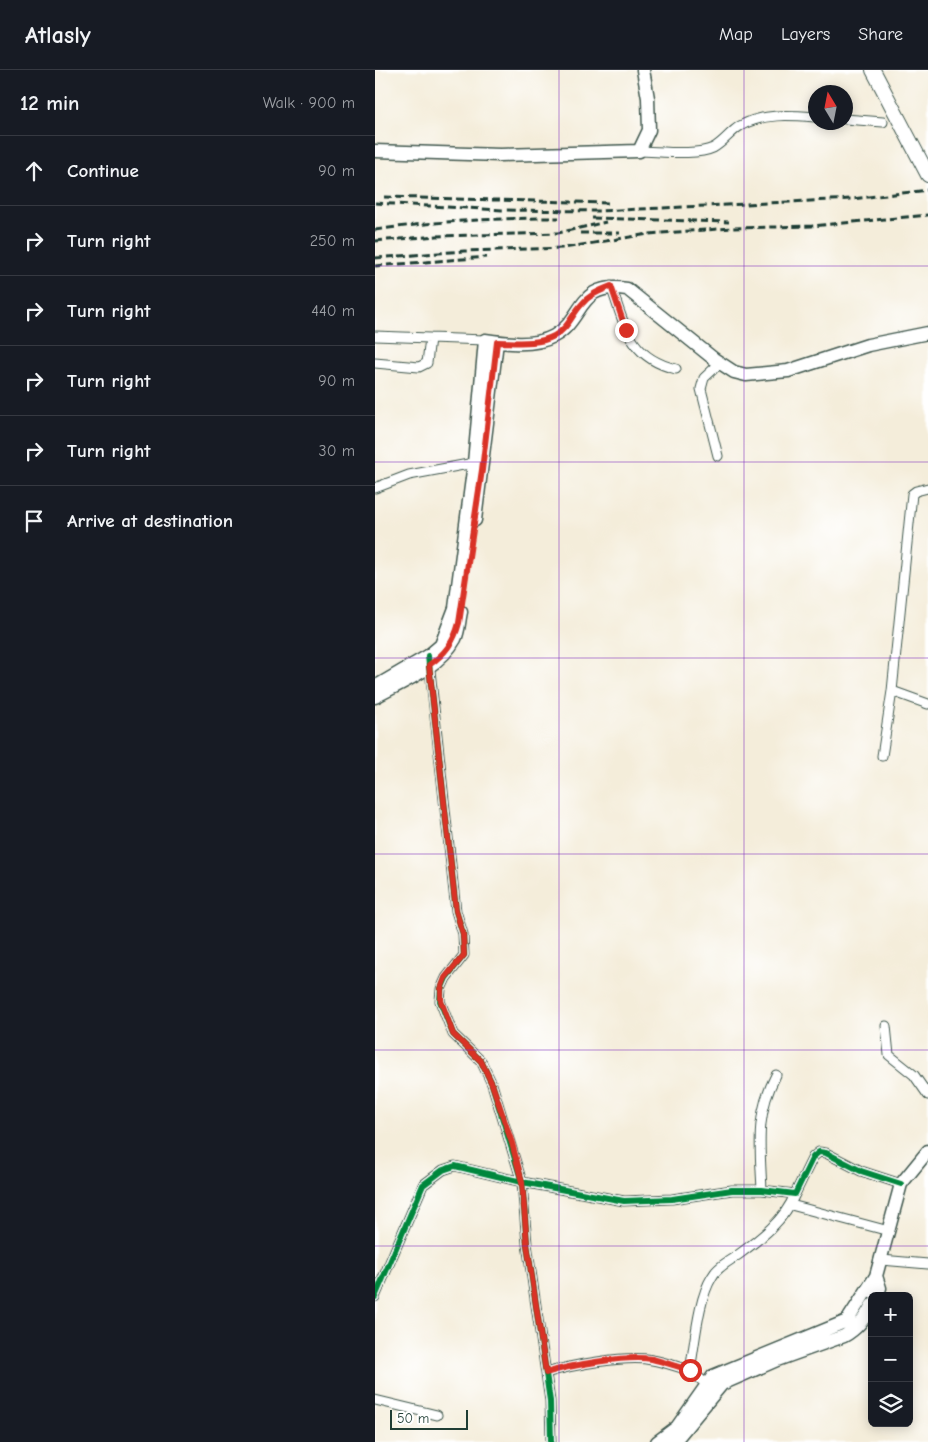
<!DOCTYPE html>
<meta charset="utf-8">
<style>
body{margin:0;font-family:"Comic Neue",sans-serif;background:#242831;color:#f1f3f6}
.controls{position:absolute;right:15px;bottom:15px;display:grid;overflow:hidden;border-radius:8px;box-shadow:0 2px 12px #0003}
.controls button{width:45px;height:45px;display:grid;place-items:center;padding:0;border:0;border-bottom:1px solid #363941;background:#171b24;color:#f1f3f6;font:25px sans-serif}
.compass{position:absolute;left:433px;top:15px;width:45px;height:45px;border-radius:50%;background:#171b24;box-shadow:0 2px 12px #0003;rotate:350deg}
.scale{position:absolute;left:15px;bottom:12px;width:78px;box-sizing:border-box;padding-left:5px;border:2px solid #1f3d34;border-top:0;font-size:14px;line-height:18px;white-space:nowrap;color:#1f3d34;-webkit-text-stroke:4px #fff;paint-order:stroke}
.stop{position:absolute;width:15px;height:15px;margin:-11px;border:4px solid #d93025;border-radius:50%;background:#fff}
.stop.end{background:#d93025;border-color:#fff;box-shadow:0 1px 5px #0008}
.list{margin:0;padding:0;list-style:none}
h2{display:flex;justify-content:space-between;align-items:center;height:65px;margin:0;padding:0 20px;font-size:21px}
h2 small{font-size:16px;font-weight:400;color:#9ea1a6}
.list li{display:grid;grid-template-columns:32px 1fr auto;gap:15px;align-items:center;box-sizing:border-box;height:70px;padding:0 20px;border-top:1px solid #363941}
.list b{display:block;font-size:19px;white-space:nowrap}
.list em{font-size:16px;font-style:normal;color:#9ea1a6}
.icon{flex:none;width:28px;height:28px;fill:none;stroke:currentColor;stroke-width:2;stroke-linecap:round;stroke-linejoin:round}
.map{position:relative;flex:none;width:553px;height:1372px;overflow:hidden}
header{display:flex;align-items:center;gap:30px;box-sizing:border-box;height:70px;padding:0 25px;background:#171b24;border-bottom:1px solid #363941}
header strong{font-size:24px}
nav{display:flex;gap:28px;margin-inline-start:auto;font-size:18px}
main{display:flex}
aside{flex:1;background:#171b24}
.map>svg:first-child{display:block}
.lines{fill:none;stroke-linecap:round;stroke-linejoin:round}
.street-casing{stroke:#3f574d;stroke-width:11}
.secondary-casing{stroke:#3f574d;stroke-width:15}
.primary-casing{stroke:#3f574d;stroke-width:16}
.street{stroke:#fff;stroke-width:9}
.secondary{stroke:#fff;stroke-width:12}
.primary{stroke:#fff;stroke-width:14}
.rail{stroke:#1f3d34;stroke-width:3;stroke-dasharray:8 4;stroke-linecap:butt}
.cycleway-casing{stroke:#fff;stroke-width:9}
.cycleway{stroke:#00873e;stroke-width:6}
.route{stroke:#d93025;stroke-width:6}
.grid{fill:none;stroke:#7b2cbf;stroke-width:1;stroke-opacity:0.55}
</style>
<header>
<strong>Atlasly</strong>
<nav><a>Map</a><a>Layers</a><a>Share</a></nav>
</header>
<main>
<aside>
<h2>12 min<small>Walk · 900 m</small></h2>
<ul class="list">
<li><svg class="icon" aria-label="ahead" viewBox="0 0 24 24"><path d="M12 20V5M6 11l6-6 6 6"/></svg><div><b>Continue</b></div><em>90 m</em></li>
<li><svg class="icon" aria-label="right" viewBox="0 0 24 24"><path d="M7 20v-9h11M14 6l5 5-5 5"/></svg><div><b>Turn right</b></div><em>250 m</em></li>
<li><svg class="icon" aria-label="right" viewBox="0 0 24 24"><path d="M7 20v-9h11M14 6l5 5-5 5"/></svg><div><b>Turn right</b></div><em>440 m</em></li>
<li><svg class="icon" aria-label="right" viewBox="0 0 24 24"><path d="M7 20v-9h11M14 6l5 5-5 5"/></svg><div><b>Turn right</b></div><em>90 m</em></li>
<li><svg class="icon" aria-label="right" viewBox="0 0 24 24"><path d="M7 20v-9h11M14 6l5 5-5 5"/></svg><div><b>Turn right</b></div><em>30 m</em></li>
<li><svg class="icon" aria-label="arrive" viewBox="0 0 24 24"><path d="M6 21V4h12l-3 4 3 4H6"/></svg><div><b>Arrive at destination</b></div></li>
</ul>
</aside>
<div class="map">
<svg width="553" height="1372" viewBox="0 0 553 1372">
<rect width="100%" height="100%" fill="#fff"/>
<filter id="ink" filterUnits="userSpaceOnUse"><feTurbulence type="fractalNoise" baseFrequency=".02" numOctaves="2"/><feDisplacementMap in="SourceGraphic" scale="10" xChannelSelector="R" yChannelSelector="G"/><feConvolveMatrix kernelMatrix="1 2 1 2 8 2 1 2 1" color-interpolation-filters="sRGB"/></filter>
<filter id="wash" filterUnits="userSpaceOnUse"><feTurbulence type="fractalNoise" baseFrequency=".0096" numOctaves="4" result="noise"/><feDisplacementMap in="SourceGraphic" scale="20" xChannelSelector="R" yChannelSelector="G"/><feGaussianBlur stdDeviation="1.12" result="paint"/><feColorMatrix in="noise" values="0 0 0 0 0 0 0 0 0 0 0 0 0 0 0 0 0 1.4 0 .05"/><feComposite in="paint" operator="in"/></filter>
<g filter="url(#wash)">
<rect width="100%" height="100%" fill="#f4edda"/>
</g>
<g filter="url(#ink)">
<g class="lines">
<defs>
<path id="street" d="M470,49L508,52
M264,81C283,81 321,86 338,78C348,73 355,62 365,56C389,43 414,45 440,47
M236,216C250,257 255,288 301,299
M0,266L110,270
M0,293L44,297L52,293L55,268
M343,386L326,319L329,308L345,293
M0,418L34,405L99,393
M54,591L81,841L88,864L89,885L71,908L66,919L65,931L78,964L106,991L117,1014L147,1112L152,1174L175,1331L176,1372
M517,621L553,634
M507,686L517,621L537,424L541,421L553,418
M511,956L514,985L539,1005L553,1025
M387,1120C385,1076 380,1045 401,1005
M416,1135L514,1161
M506,1190L553,1194
M0,1227L48,1115L68,1100L80,1096L147,1112L249,1131L297,1129L357,1120H387L420,1124L438,1087L444,1082L451,1083L486,1101L526,1114
M171,1303C196,1295 252,1285 277,1290C290,1292 302,1297 315,1300
M331,1314L315,1300C320,1274 323,1229 337,1207C342,1197 354,1191 363,1185C385,1169 410,1150 420,1124
M0,1330L62,1345"/>
<path id="secondary" d="M0,81L125,85L264,81L274,60L273,28L268,0
M100,450L122,272
M0,617L53,586L66,575L80,538L99,393L110,270C131,273 159,277 179,266C210,249 202,211 252,219L339,289L359,302L371,305L413,301L493,275L553,263
M0,627C27,612 64,598 80,569C84,561 84,550 86,542
M501,1226L505,1218L501,1206
M282,1372L302,1357L338,1306L472,1251L501,1206L526,1114L553,1081
M299,1372L347,1314L402,1290L469,1266C482,1259 490,1249 497,1235"/>
<path id="primary" d="M498,0L553,105"/>
</defs>
<use href="#street" class="street-casing"/>
<use href="#secondary" class="secondary-casing"/>
<use href="#primary" class="primary-casing"/>
<use href="#street" class="street"/>
<use href="#secondary" class="secondary"/>
<use href="#primary" class="primary"/>
<path class="rail" d="M9,127L234,133
M0,133L127,140L224,141L477,129L553,120
M217,148L354,152
M0,160C62,151 122,148 184,148
M205,163H245
M0,171L62,166L183,163L231,152
M0,188L89,181L189,178L273,164L358,158L437,156L553,145
M0,196L112,187"/>
<defs>
<path id="cycleway" d="M53,586L81,841L88,864L89,885L71,908L66,919L65,931L78,964L106,991L117,1014L147,1112L152,1174L175,1331L176,1372
M0,1227L48,1115L68,1100L80,1096L147,1112L249,1131L297,1129L357,1120H387L420,1124L438,1087L444,1082L451,1083L486,1101L526,1114"/>
</defs>
<use href="#cycleway" class="cycleway-casing"/>
<use href="#cycleway" class="cycleway"/>
</g>
</g>
<g class="lines" filter="url(#ink)">
<path class="route" d="M251,260L236,216C225,221 215,224 207,234C197,244 193,259 179,266C162,275 141,272 122,272L107,400L84,553C79,572 70,584 54,595L81,841L88,864L89,885L70,908L66,919V931L78,964L106,991L117,1014L137,1073L147,1112L152,1174L171,1303C196,1295 252,1285 277,1289C290,1292 302,1297 315,1300"/>
</g>
<path class="grid" d="M184,0V1372M369,0V1372M0,196H553M0,392H553M0,588H553M0,784H553M0,980H553M0,1176H553"/>
</svg>
<div class="controls">
<button>+</button>
<button>−</button>
<button><svg class="icon" aria-label="layers" viewBox="0 0 24 24"><path d="M12 4l9 5-9 5-9-5zM3 14l9 5 9-5"/></svg></button>
</div>
<svg class="compass" viewBox="-18 -18 36 36"><path d="M0-13l5 13h-10z" fill="#e53935"/><path d="M0 13l5-13h-10z" fill="#9ea1a6"/></svg>
<div class="scale">50 m</div>
<div class="stop" style="left:315px;top:1300px"></div>
<div class="stop end" style="left:251px;top:260px"></div>
</div>
</main>
